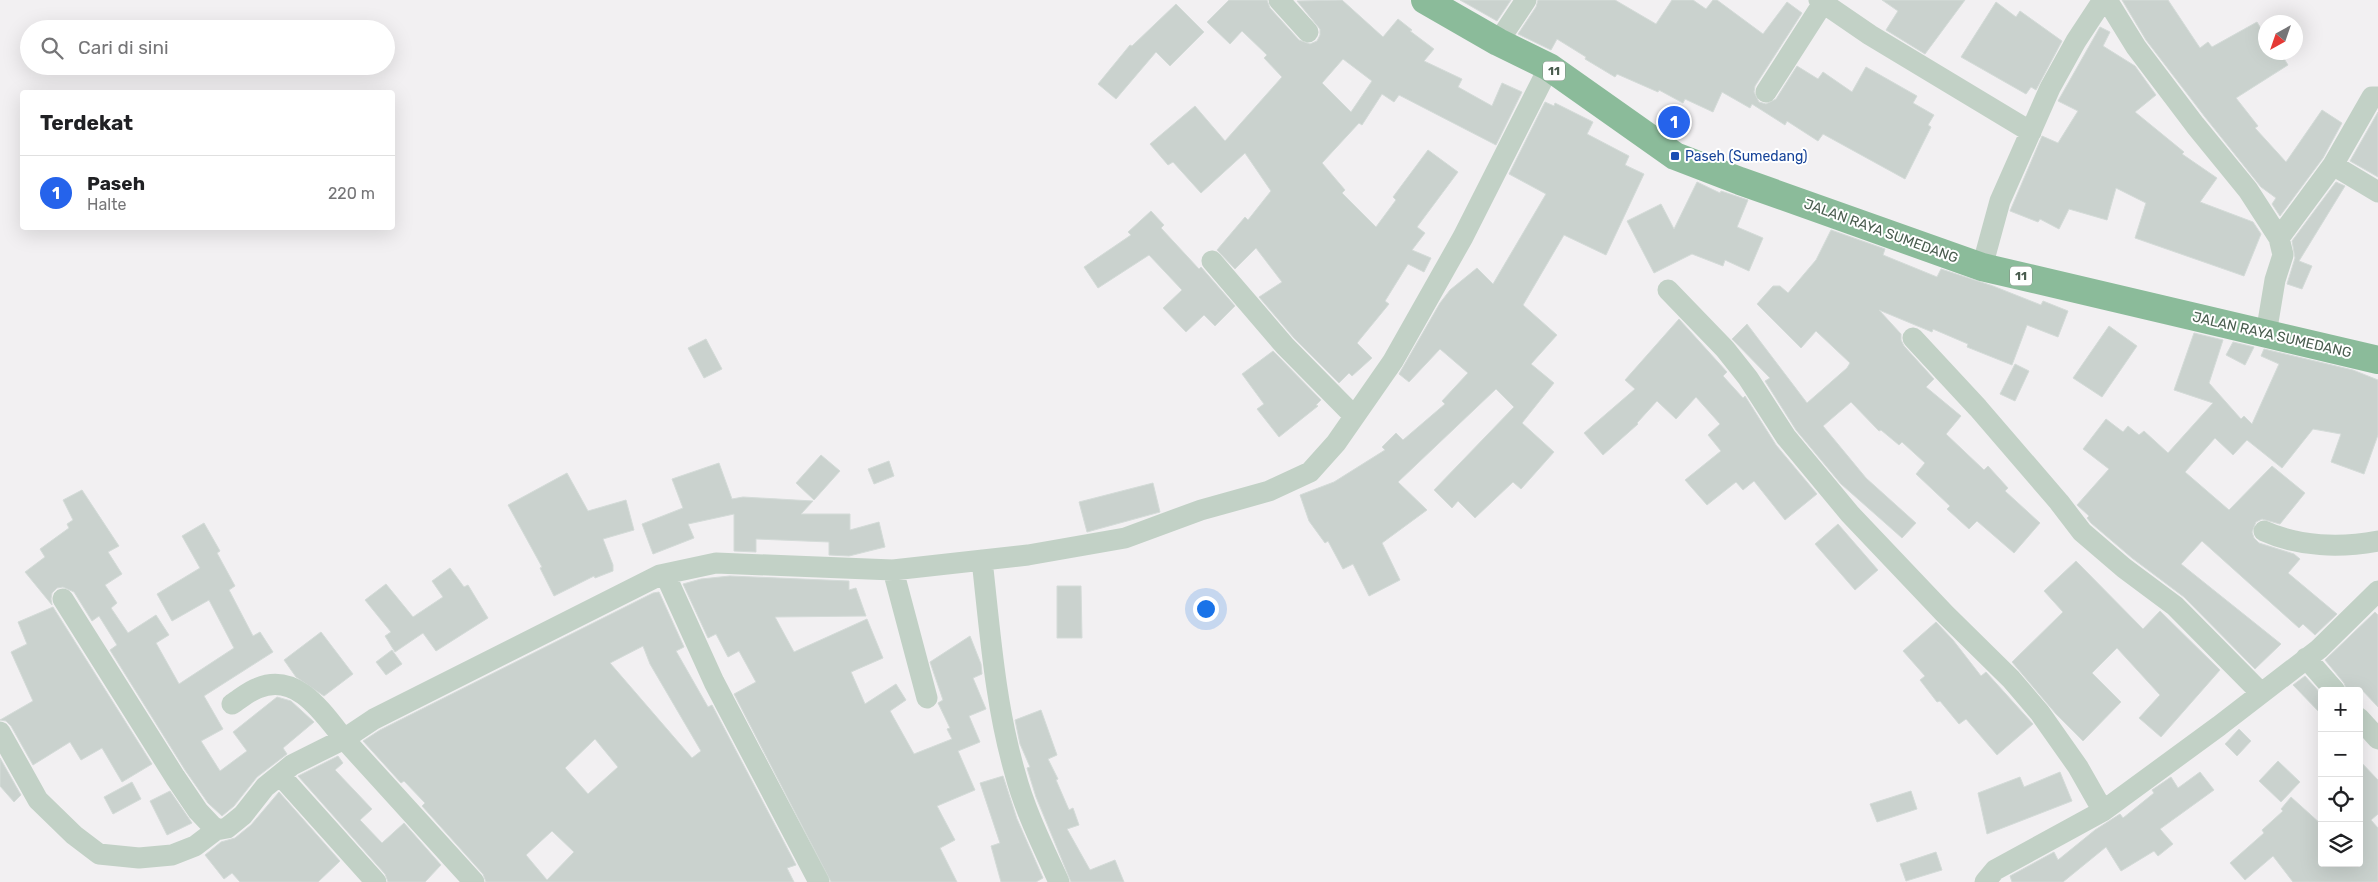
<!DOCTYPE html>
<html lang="id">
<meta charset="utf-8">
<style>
body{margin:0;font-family:Rubik,sans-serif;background:#f6f6f6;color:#202124}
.controls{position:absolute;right:15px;bottom:15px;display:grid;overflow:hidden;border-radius:5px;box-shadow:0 5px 20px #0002}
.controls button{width:45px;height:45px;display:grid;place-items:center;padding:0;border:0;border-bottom:1px solid #e0e0e0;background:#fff;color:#202124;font:25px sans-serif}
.compass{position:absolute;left:2258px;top:15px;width:45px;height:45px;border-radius:50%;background:#fff;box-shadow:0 5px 20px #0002;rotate:220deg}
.you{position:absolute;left:1205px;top:608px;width:18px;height:18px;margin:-12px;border:4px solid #fff;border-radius:50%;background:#1a73e8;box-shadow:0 0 0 8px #1a73e833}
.badge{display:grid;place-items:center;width:32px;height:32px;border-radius:50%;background:#2563eb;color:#fff;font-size:16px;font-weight:700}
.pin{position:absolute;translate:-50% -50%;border:2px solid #fff;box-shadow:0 1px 5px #0006}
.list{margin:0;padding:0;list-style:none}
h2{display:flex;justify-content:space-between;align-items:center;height:65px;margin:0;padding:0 20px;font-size:21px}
h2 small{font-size:16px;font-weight:400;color:#757577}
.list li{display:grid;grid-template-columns:32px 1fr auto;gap:15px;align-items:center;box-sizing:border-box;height:75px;padding:0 20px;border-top:1px solid #e0e0e0}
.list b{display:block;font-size:19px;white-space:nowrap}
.list p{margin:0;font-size:16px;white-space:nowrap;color:#757577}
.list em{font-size:16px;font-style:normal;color:#757577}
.icon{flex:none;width:28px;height:28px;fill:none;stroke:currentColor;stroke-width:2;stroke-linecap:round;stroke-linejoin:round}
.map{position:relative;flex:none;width:2378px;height:882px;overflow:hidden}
.search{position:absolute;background:#fff;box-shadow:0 5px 20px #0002;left:20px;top:20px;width:375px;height:55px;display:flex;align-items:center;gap:12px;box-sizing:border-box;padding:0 18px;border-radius:28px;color:#757577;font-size:19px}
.panel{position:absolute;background:#fff;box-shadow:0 5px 20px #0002;left:20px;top:90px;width:375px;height:140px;border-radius:5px}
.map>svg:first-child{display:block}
.building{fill:#cad2ce;stroke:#d4dbd8;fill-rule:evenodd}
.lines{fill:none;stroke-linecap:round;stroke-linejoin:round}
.minor{stroke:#c2d1c6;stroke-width:21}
.highway{stroke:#8bbb9a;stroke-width:28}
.transit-dot{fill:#1a4fb4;stroke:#fff;stroke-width:2}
.labels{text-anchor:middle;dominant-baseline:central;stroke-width:4;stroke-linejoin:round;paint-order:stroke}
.shield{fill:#fff;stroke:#808d83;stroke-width:1}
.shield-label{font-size:12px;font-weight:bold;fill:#495c4e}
.transit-label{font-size:14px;fill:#164399;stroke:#fff;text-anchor:start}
.street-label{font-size:14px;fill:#495c4e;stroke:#fff}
</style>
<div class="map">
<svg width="2378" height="882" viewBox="0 0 2378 882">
<rect width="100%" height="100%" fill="#f2f0f2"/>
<path class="building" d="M1229,0H1267L1270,8L1299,40L1310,44L1317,41L1320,35V29L1297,1L1342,0L1383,37L1398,19L1412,30L1410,31L1434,49L1424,61L1462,79L1458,87L1492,106L1502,83L1522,92L1496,145L1399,95L1394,102L1382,94L1362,125L1359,123L1322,163L1345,190L1342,193L1376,227L1396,200L1393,197L1428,150L1458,172L1417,227L1425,233L1412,250L1431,258L1424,272L1408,264L1385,301L1389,304L1357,343L1372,358L1352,376L1349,373L1339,383L1294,338L1259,297L1282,282L1256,248L1235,269L1217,250L1245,217L1248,220L1271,191L1245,153L1201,193L1173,162L1168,165L1150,144L1195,106L1225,141L1282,77L1264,58L1267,55L1242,31L1230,44L1207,22ZM1343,59L1372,81L1351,112L1322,83Z
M1460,0H1511L1497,21Z
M1538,0H1615L1656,24L1672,0H1693L1706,9L1713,0H1717L1763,34L1787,2L1802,13L1755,86L1754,92L1759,102L1766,104L1776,99L1797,66L1818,79L1823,72L1852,92L1866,67L1917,96L1913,103L1934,115L1928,125L1931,127L1905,179L1823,134L1818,141L1787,121L1785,125L1752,104L1750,108L1722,92L1713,112L1685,99L1683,103L1659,90L1658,92L1617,74L1615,77L1585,59L1586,57L1557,39L1551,50L1518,34L1536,7Z
M1882,0H1965L1925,54L1886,30L1898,11Z
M2122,0H2168L2200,48L2208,42L2212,47L2257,22L2266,37V52H2280L2288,65L2236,98L2258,126L2255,128L2286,162L2322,110L2342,123L2323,158L2280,216L2272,204L2276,198L2261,187L2205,117L2146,40Z
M1996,2L2016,17L2020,11L2062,41L2036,90L2031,87L2026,94L1961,57Z
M1176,4L1204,32L1170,66L1156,52L1116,99L1098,84L1130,45L1132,46Z
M2100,27L2110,32L2103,46L2135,66L2156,95L2135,112L2184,152L2182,154L2217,178L2200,202L2253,222L2261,234L2244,276L2135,238L2146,203L2116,188L2107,220L2069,209L2059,229L2040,219L2038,222L2010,211L2042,136L2058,143L2078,111L2058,101Z
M1545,102L1554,106L1555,103L1593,122L1587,134L1629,156L1625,165L1644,174L1606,255L1564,235L1523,305L1557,335L1531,364L1554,383L1522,423L1554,452L1521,489L1513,482L1475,518L1458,501L1452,508L1434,490L1514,407L1496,389L1398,482L1427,510L1382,543L1400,580L1369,596L1353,564L1343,569L1328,541L1325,543L1309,521L1300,495L1334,482L1385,450L1382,447L1396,433L1403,440L1445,404L1442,401L1468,373L1440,349L1409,382L1399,374L1440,303L1450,290L1477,268L1493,284L1546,194L1509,174Z
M2378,112V177L2350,161Z
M1697,182L1720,193L1721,191L1748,200L1737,227L1763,238L1749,271L1725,260L1723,266L1692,254L1654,273L1627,221L1661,204L1674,229Z
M2336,182L2345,186L2299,261L2312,266L2302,289L2287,284L2295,258L2292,241Z
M1151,211L1164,225L1161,228L1199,269L1201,267L1235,306L1215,326L1204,315L1186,332L1163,308L1182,290L1149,255L1098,288L1084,267L1131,235L1128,232Z
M1831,230L1885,249L1883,255L1937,277L1941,269L1993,286L2041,305L2043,301L2068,311L2058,337L2027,325L2012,365L1967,347L1968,344L1933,329L1932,332L1879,310L1901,334V340L1904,346L1934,379L1926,387L1961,416L1946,434L1984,470L1988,466L2008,488L2005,491L2040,523L2014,553L1977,521L1969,529L1947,509L1950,506L1916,474L1925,463L1902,442L1899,445L1881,430L1879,431L1851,402L1823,426L1866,478L1916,523L1902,538L1841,484L1796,430L1765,381L1770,378L1732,339L1747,324L1807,403L1847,368L1850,363L1816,331L1801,348L1757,304L1773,286H1780L1788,293L1816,260Z
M1679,319L1727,372L1723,376L1743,398L1745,396L1776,445L1817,494L1785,520L1754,481L1743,490L1736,482L1707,505L1685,480L1721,451L1708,435L1720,424L1696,397L1676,419L1657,401L1637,423L1638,424L1603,455L1584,433L1635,389L1625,380Z
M2109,326L2137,346L2102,397L2073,378Z
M2194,333L2223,340L2209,383L2241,419L2244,416L2252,424L2279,364L2261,356L2264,349L2353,370L2378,380V435L2364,474L2331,462L2341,434L2313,429L2282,468L2247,440L2233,455L2215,438L2185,472L2229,510L2272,466L2305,493L2280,524L2262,519L2256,522L2252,532L2254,538L2259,543L2294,554L2300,559L2288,573L2337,614L2315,635L2303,624L2299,628L2202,541L2181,564L2281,644L2255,669L2184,597L2132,558L2091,523L2087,518L2089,516L2077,505L2109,469L2083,449L2106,419L2123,432L2128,426L2139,435L2144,431L2168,453L2213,403L2174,390Z
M706,339L722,369L704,378L688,348Z
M2233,342L2254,347L2245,365L2226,355Z
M1273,351L1321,400L1316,405L1318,406L1279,437L1257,409L1264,404L1242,374Z
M2015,364L2029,371L2015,401L2000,394Z
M821,455L840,471L814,500L796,483Z
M889,461L894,476L874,484L868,469Z
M719,463L732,499L743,497L813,501L801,514H850V530L879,522L885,547L849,556L829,555V542L756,539V552L734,551V514L688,524L694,538L653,554L642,524L683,508L672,479Z
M567,473L588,511L626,500L634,530L603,539L613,565V571L595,578L594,576L554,596L540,568L542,567L508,505Z
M1153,483L1160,512L1087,532L1079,502Z
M82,490L119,546L108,552L122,574L105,585L117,603L111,608L128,633L156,615L169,635L156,643L179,684L234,648L209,600L172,621L157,594L200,568L182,536L204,523L220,551L217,553L235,586L229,590L253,636L260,632L273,652L204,696L223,729L201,741L220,771L247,751L233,732L277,697L291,701L314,722L283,748L287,754L257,777L234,806L222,816L208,803L185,770L110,650L117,645L99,616L92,621L74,592L63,587L57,588L52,593L51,599L52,605L25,572L45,557L40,549L69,528L67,524L73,520L63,500Z
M1838,524L1878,570L1855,590L1815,544Z
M2076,561L2143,629L2160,611L2220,670L2161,737L2139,718L2160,695L2117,648L2092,673L2121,702L2083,741L2056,714L2012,662L2063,612L2044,591Z
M450,568L464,587L468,585L488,618L436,651L423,633L395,652L385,636L391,632L365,600L386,584L413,617L443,597L432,581Z
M730,576L849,581V590L856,588L866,616L775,617L794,652L867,619L883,658L851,672L865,704L896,684L906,700L890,711L914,754L952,739L947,729L950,728L938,703L943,700L930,662L970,636L981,664L982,674L973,678L986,709L969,716L980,742L958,751L975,790L937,806L955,840L940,848L957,882H831L734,694L756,682L739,651L728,657L716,634L708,638L683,584L701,579Z
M1057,586H1081L1082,638H1057Z
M659,592L684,647L676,651L708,707L712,705L796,865L787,868L794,882H486L483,874L422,806L425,803L404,781L401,783L363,741L380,730L653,593ZM643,646L650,664L701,751L692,758L610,663ZM595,739L618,767L588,794L565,768ZM552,831L574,852L547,880L526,855Z
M53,607L152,764L122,782L102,748L81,760L70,742L33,765L11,726L6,721L0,720L33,701L11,652L27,644L18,622Z
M2375,612L2378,615V707L2361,689L2347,691L2344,683L2325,660Z
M1936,622L1953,640L1981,676L1986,672L2033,724L1997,755L1966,719L1959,724L1940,701L1937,702L1920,680L1925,676L1903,651Z
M321,632L353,674L324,696L296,677L284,660Z
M392,650L402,664L386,675L376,662Z
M2305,676L2322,695V715L2293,685Z
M1041,710L1057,755L1048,759L1058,779L1056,780L1069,810L1073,808L1079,825L1067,829L1090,870L1115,860L1124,882H1071L1036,797L1027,768L1030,767L1020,744L1015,720Z
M2239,729L2251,741L2237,756L2225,744Z
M338,756L343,763L335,770L372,809L360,820L382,843L404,823L441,865L425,882H388L385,874L298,776Z
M0,758L21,795L14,802L0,786Z
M2359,760L2378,780V814L2371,820L2378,828V882H2293L2273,856L2245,880L2230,863L2264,833L2262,830L2283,811L2281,809L2291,797L2322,825V863H2359Z
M2278,761L2300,782L2281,802L2259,781Z
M2060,772L2072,801L1987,834L1978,793L2020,777L2024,787Z
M2200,772L2214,790L2160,829L2173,844L2158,856L2154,851L2121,871L2106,847L2063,882H2012L2010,876L2054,852L2058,860L2095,830L2120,814L2123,818L2154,793L2152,790L2171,777L2178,788Z
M1003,776L1017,819L1043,878L1036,882H1001L991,846L1000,843L980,783Z
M132,782L141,799L113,814L104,797Z
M170,791L192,823L167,835L150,801Z
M1911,791L1917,809L1877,822L1870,804Z
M279,792L340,861L318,882H240L232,873L224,879L205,855L221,842L235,838L251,825Z
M1936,852L1942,870L1906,881L1900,864Z"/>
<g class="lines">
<path class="minor" d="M1279,0L1308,32
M1819,0L1870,35L2031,132
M2107,0L2136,47L2195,125L2248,190L2279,238L2283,255L2275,280L2266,334
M1498,42L1526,0
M1766,92L1823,3
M2333,165L2378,192
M2279,238L2333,165L2372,97H2378
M1212,261L1285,346L1354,416
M1982,267L2000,201L2050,88L2076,41L2103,0
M1668,290L1725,349L1748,378L1786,437L1850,514L1945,614L2011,679L2040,713L2078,767L2103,811
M1913,338L1978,408L2059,502L2082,532L2124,568L2175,606L2261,693
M2264,531C2299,547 2341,548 2378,541
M982,560C990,631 995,704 1015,773C1025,811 1043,847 1059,882
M893,570L927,698
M665,574L714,682L819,882
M63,599L175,777L198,811L216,830L227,828L243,815L265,787L292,765L344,739C323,713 297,672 258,688C249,691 240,699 232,704
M2306,658L2335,691
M2359,718L2378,739
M0,732L38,800L74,835L99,854L139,858L172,855L195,846L216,830
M280,775L376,882
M474,882L344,739L374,719L660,575L716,563L893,570L1028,555L1125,538L1201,510L1269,491L1310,472L1336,443L1393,361L1463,237L1549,67
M1985,882L1995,870L2103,811L2219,726L2319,649L2378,591"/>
<path class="highway" d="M1425,0L1498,42L1549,67L1675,156L1740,181L1982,267L2378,360"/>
</g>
<rect class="transit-dot" x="1670" y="151" width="10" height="10" rx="2.5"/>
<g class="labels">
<g class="shield">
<rect x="1543" y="61.5" width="22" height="19" rx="4"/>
<rect x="2010" y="266.5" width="22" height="19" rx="4"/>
</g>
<g class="shield-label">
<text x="1554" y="71">11</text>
<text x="2021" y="276">11</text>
</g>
<g class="transit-label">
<text x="1685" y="156">Paseh (Sumedang)</text>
</g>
<g class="street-label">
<text transform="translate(1881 231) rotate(20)">JALAN RAYA SUMEDANG</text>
<text transform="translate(2272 335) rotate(13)">JALAN RAYA SUMEDANG</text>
</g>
</g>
</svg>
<div class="controls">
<button>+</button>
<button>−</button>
<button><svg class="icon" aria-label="locate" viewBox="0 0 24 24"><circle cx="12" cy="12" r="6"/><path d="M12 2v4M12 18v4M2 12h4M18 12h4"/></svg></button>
<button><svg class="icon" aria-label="layers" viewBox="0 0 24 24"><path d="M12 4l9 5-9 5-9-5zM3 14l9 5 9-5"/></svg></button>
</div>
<svg class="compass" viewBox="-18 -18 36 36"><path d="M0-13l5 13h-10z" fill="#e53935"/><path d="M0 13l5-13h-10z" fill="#757577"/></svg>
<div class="you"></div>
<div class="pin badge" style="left:1674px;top:122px">1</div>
<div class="search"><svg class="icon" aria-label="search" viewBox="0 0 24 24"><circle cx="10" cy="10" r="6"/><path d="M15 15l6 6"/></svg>Cari di sini</div>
<section class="panel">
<h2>Terdekat<small></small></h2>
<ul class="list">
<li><span class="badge">1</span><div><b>Paseh</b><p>Halte</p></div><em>220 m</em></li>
</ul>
</section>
</div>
